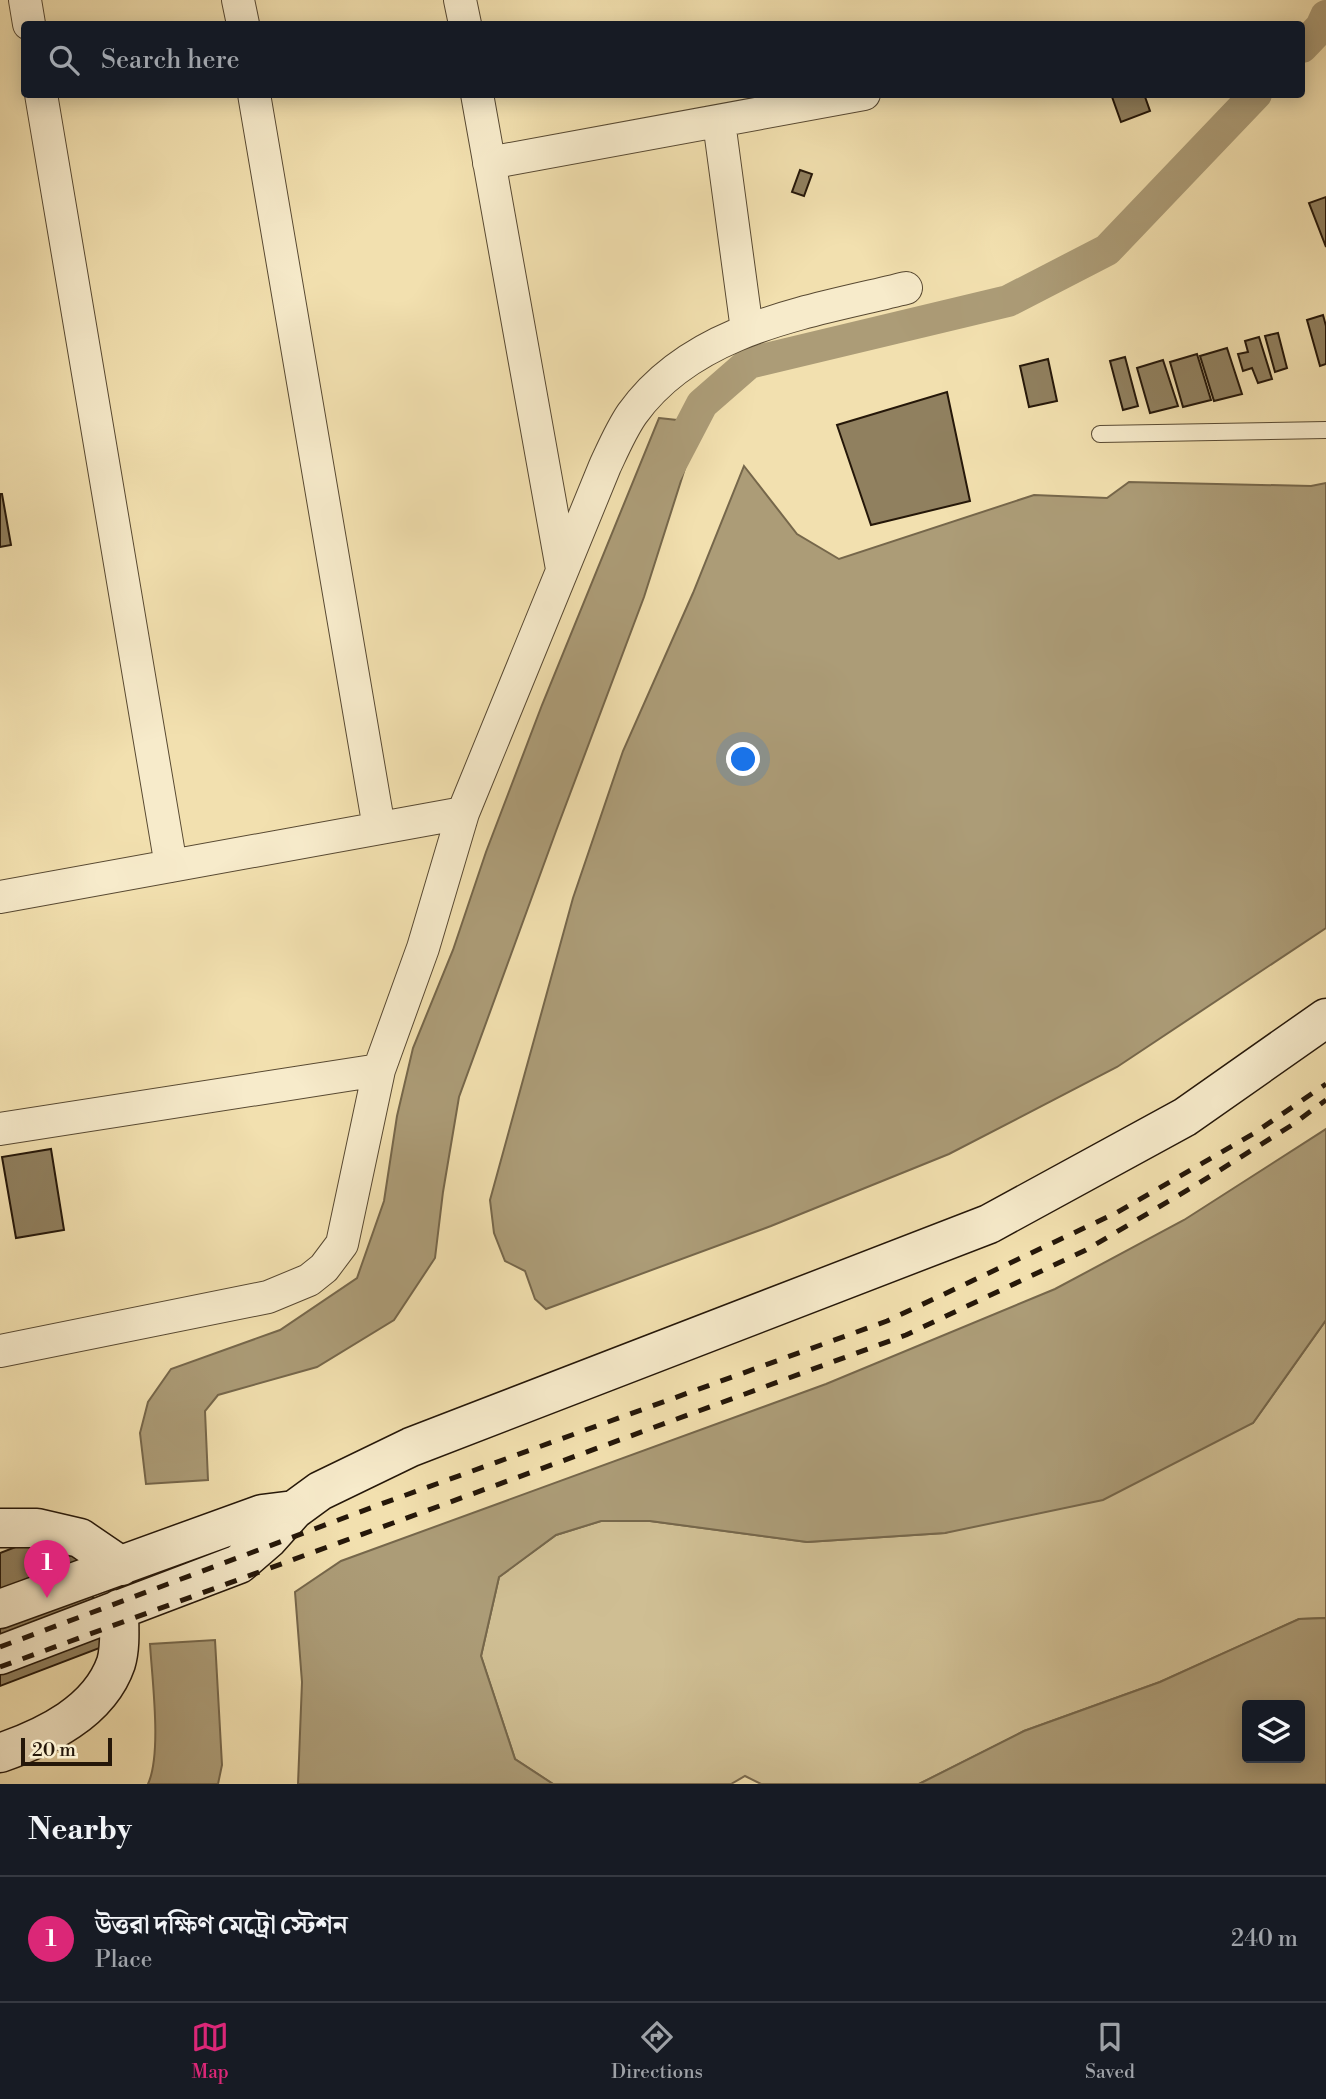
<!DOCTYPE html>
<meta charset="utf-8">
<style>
body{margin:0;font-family:"Libre Bodoni","Noto Serif Bengali",serif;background:#20242c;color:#f1f3f6}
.controls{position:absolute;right:21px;bottom:21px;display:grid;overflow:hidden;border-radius:7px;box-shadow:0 4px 18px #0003}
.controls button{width:63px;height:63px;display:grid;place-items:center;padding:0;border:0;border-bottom:2px solid #363941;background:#171b24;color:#f1f3f6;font:35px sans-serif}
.scale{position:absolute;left:21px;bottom:18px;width:91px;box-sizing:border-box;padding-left:7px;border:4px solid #251709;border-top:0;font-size:19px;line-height:24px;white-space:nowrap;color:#251709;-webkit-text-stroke:5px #f7ebcb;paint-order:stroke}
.you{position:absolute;left:744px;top:760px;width:24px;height:24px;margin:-18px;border:5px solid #fff;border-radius:50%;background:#1a73e8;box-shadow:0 0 0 10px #1a73e833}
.badge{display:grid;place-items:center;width:46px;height:46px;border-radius:50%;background:#db2777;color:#fff;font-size:23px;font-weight:700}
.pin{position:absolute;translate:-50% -58px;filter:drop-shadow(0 2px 4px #0008)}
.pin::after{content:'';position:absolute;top:37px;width:24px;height:21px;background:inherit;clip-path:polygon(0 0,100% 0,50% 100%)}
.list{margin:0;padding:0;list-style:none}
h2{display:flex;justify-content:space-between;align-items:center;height:91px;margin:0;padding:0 28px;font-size:30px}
h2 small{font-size:23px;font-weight:400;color:#9ea1a6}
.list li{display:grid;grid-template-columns:46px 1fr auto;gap:21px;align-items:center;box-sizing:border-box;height:126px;padding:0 28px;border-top:2px solid #363941}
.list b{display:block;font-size:26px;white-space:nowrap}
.list p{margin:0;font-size:23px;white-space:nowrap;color:#9ea1a6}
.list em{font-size:23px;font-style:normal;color:#9ea1a6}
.icon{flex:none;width:38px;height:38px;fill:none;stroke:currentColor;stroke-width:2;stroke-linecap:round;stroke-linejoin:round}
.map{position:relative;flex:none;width:1326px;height:1784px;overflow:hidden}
.search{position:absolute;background:#171b24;box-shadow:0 4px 18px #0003;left:21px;right:21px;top:21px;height:77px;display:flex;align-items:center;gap:18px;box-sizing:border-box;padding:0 24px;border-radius:7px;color:#9ea1a6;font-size:26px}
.sheet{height:217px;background:#171b24}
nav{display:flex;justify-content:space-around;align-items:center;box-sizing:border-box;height:98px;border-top:2px solid #363941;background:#171b24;font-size:19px;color:#9ea1a6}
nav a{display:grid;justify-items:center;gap:4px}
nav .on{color:#db2777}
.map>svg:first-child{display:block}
.green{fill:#cfbe93;stroke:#7a6a4e;stroke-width:2}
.water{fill:#ac9c77;stroke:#76674b;stroke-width:2;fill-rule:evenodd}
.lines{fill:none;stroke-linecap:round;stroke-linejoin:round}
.canal{stroke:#ac9c77;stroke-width:32}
.building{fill:#90805f;stroke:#251709;stroke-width:2}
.lane-casing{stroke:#584932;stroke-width:18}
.street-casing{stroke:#584932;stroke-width:34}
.secondary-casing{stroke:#251709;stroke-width:41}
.lane{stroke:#f7ebcb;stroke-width:16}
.street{stroke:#f7ebcb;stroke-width:32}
.secondary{stroke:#f7ebcb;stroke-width:38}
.rail{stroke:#251709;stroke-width:5;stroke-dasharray:12 12;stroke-linecap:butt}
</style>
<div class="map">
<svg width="1326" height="1784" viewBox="0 0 1326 1784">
<rect width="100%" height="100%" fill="#f2e0af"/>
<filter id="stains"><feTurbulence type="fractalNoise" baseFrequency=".00286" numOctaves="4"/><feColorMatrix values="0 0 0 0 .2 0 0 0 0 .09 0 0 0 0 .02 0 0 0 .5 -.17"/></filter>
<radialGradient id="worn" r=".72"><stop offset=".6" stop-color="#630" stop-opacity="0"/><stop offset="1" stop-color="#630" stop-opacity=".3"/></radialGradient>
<path class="green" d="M1326,1320V1618L1299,1619L1160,1682L1024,1731L919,1784H761L745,1776L731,1784H553L515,1759L481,1656L499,1577L556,1535L601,1521H650L807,1542L945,1533L1253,1423Z"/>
<path class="water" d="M659,418L677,420L694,440L644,597L556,831L459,1097L443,1192L435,1258L394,1320L317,1367L218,1395L205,1411L208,1480L146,1484L140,1433L148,1402L171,1369L280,1330L357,1278L384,1201L397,1116L413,1048L453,950L486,852L542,705Z
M744,466L797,534L839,559L1034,495L1107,498L1129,482L1311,486L1326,483V928L1117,1067L949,1154L771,1226L546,1309L535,1299L525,1271L505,1261L494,1233L490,1200L573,898L623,751L693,593Z
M1326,1129V1320L1253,1423L1103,1500L945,1533L807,1542L650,1521H601L556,1535L499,1577L481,1656L515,1759L553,1784H298L302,1682L295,1592L341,1561L826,1384L1055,1289L1184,1220Z
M1326,1618V1784H919L1024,1731L1160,1682L1299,1619ZM1300,1705V1758H1247V1705Z
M215,1640L222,1765L218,1784H148C162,1753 152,1679 150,1644Z"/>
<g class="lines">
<path class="canal" d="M1302,47L1321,27L1326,16
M667,471L702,404L749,363L1008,301L1107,250L1256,94"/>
</g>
<path class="building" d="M1111,94H1144L1150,111L1121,122Z
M800,170L812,174L804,196L792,192Z
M1326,197V247L1309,203Z
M1323,315L1326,326V364L1320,366L1307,320Z
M1278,333L1287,368L1275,372L1265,336Z
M1259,337L1272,379L1258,383L1252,368L1243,371L1238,354L1248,352L1245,341Z
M1227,348L1242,394L1214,401L1200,356Z
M1197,354L1211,400L1183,407L1170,362Z
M1125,357L1138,406L1123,410L1110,361Z
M1048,359L1057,401L1029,407L1020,366Z
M1163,360L1178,406L1150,413L1137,368Z
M947,392L970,501L871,525L837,425Z
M0,494H2L11,545L0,547Z
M51,1149L64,1230L16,1238L2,1157Z
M67,1527L110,1644L0,1686V1553Z"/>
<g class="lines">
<defs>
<path id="lane" d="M1100,434L1326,430"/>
<path id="street" d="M25,0L29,24
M238,0L243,24
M460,0L465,24
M41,94L171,866
M254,94L379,828
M477,94L562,569
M719,122L747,330
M489,163L864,94
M0,897L463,813
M0,1129L379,1070
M0,1351L268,1297L309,1280L324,1268L342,1244L379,1070L423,948L463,813L605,466C613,449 621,430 632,414C694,327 810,312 906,288"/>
<path id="secondary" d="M0,1528H37L80,1538L121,1566
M0,1609L262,1514L294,1510
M0,1655L239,1564L268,1539L294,1510L320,1491L411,1447L989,1224L1185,1117L1326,1018
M0,1753C46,1737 99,1712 116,1663C121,1646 119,1626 119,1609"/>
</defs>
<use href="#lane" class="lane-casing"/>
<use href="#street" class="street-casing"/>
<use href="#secondary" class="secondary-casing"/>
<use href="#lane" class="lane"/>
<use href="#street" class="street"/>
<use href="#secondary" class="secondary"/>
<path class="rail" d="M0,1647L381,1504L887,1321L1116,1213L1253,1134L1326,1084
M0,1667L906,1335L1086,1250L1196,1185L1292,1125L1326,1100"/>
</g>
<rect width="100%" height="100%" filter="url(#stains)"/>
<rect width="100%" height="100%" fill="url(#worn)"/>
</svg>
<div class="controls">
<button><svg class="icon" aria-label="layers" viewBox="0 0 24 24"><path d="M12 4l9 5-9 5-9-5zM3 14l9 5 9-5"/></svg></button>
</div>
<div class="scale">20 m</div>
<div class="you"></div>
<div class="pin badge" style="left:47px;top:1598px">1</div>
<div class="search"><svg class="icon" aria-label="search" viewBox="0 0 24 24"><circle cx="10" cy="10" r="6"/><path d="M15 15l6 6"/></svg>Search here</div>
</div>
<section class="sheet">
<h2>Nearby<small></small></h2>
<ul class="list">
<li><span class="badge">1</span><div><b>উত্তরা দক্ষিণ মেট্রো স্টেশন</b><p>Place</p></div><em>240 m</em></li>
</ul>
</section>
<nav>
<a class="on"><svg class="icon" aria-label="map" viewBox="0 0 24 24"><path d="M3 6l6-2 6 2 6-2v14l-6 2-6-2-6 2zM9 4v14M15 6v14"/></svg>Map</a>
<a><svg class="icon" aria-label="directions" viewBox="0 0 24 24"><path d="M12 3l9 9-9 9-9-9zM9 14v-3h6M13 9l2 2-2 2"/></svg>Directions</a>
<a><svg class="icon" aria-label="saved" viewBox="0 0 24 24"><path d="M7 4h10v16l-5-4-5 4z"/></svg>Saved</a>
</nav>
